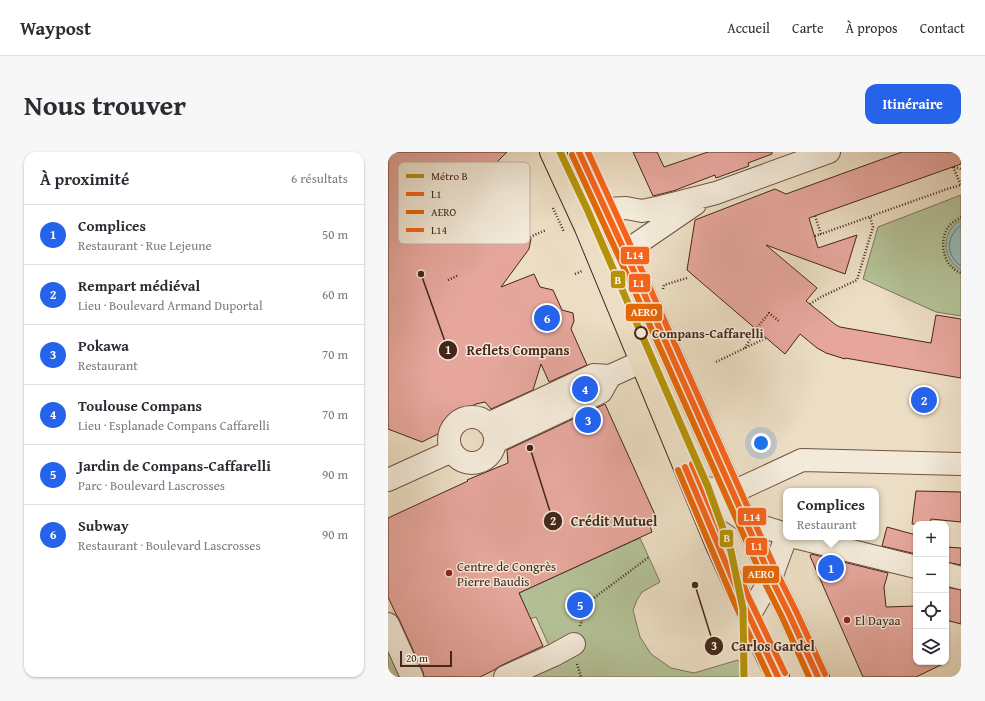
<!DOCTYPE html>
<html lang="fr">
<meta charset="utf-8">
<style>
body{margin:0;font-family:"Gentium Book Plus",serif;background:#f7f7f7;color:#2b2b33}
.controls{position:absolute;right:12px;bottom:12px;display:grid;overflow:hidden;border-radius:8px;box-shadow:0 1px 3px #0004}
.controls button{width:36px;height:36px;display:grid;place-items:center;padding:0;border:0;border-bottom:1px solid #e1e1e2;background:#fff;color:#2b2b33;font:20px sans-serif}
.scale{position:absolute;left:12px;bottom:10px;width:52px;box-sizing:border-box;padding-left:4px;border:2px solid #46271a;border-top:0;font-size:11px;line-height:14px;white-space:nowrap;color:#46271a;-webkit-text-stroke:3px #f3ead9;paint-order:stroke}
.you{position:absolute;left:373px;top:291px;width:14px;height:14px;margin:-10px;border:3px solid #fff;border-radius:50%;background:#1a73e8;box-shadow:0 0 0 6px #1a73e833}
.badge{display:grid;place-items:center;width:26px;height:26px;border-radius:50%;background:#2563eb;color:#fff;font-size:13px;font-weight:700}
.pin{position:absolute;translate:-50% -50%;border:2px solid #fff;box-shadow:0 1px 4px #0006}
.popup{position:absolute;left:395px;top:336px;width:96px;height:52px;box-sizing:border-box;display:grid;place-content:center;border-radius:8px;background:#fff;filter:drop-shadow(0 1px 3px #0005);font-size:13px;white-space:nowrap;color:#7c7c81}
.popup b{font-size:15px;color:#2b2b33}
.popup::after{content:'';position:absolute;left:50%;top:100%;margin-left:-8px;border:8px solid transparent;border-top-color:#fff}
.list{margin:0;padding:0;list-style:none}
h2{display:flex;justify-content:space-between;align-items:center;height:52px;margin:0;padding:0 16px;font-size:17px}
h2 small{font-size:13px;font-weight:400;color:#7c7c81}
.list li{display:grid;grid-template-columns:26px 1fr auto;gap:12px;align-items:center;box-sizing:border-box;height:60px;padding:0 16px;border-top:1px solid #e1e1e2}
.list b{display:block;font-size:15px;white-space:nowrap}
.list p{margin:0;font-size:13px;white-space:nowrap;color:#7c7c81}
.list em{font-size:13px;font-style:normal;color:#7c7c81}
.icon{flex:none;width:22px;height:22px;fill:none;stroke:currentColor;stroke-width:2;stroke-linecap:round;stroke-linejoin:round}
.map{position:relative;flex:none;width:573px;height:525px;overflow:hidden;border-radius:12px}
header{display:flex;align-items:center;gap:24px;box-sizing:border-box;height:56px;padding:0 20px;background:#fff;border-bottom:1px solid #e1e1e2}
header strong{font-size:19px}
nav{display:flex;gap:22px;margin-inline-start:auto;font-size:14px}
.intro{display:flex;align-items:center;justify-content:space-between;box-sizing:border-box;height:96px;padding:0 24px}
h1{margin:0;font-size:28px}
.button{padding:10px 18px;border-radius:12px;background:#2563eb;color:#fff;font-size:14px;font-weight:700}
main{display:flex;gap:24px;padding:0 24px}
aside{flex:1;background:#fff;border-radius:12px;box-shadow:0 1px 3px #0004}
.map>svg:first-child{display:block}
.green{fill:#b4c297;stroke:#7d7458}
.water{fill:#99bcb7;stroke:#788078}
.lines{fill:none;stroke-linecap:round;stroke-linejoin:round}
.shore{stroke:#707268;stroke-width:1}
.building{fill:#e6a69c;stroke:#46271a}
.minor-casing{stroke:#705544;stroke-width:24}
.major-casing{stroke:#46271a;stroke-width:24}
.path{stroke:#46271a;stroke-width:2.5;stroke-dasharray:1 2;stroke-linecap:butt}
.minor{stroke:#f3ead9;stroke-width:22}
.major{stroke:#ecdec4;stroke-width:22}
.bus-1-casing{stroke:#f3ead9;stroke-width:9}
.bus-2-casing{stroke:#f3ead9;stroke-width:9}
.bus-3-casing{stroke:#f3ead9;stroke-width:9}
.bus-1{stroke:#f6641b;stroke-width:6}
.bus-2{stroke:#e46809;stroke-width:6}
.bus-3{stroke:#f6641b;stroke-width:6}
.metro-1-casing{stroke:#f3ead9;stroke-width:10}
.metro-1{stroke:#b5920a;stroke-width:7}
.stop-dot{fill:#f3ead9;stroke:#46271a;stroke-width:2}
.poi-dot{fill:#8f2418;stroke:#f3ead9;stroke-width:1.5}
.labels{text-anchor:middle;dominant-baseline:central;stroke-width:3;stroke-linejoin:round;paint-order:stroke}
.stop-label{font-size:13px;font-weight:bold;fill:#46271a;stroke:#f3ead9;text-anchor:start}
.poi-label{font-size:13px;fill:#46271a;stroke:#f3ead9;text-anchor:start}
.key{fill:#f3ead9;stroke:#bfb0a0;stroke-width:1}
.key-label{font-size:11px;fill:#46271a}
.leader{fill:none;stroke:#46271a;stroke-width:1.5}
.callout-dot{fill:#46271a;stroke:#f3ead9;stroke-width:1.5}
.mark-label{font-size:12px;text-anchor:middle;font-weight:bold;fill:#fff}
.callout-label{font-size:14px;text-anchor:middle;font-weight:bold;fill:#46271a;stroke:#f3ead9;stroke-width:3;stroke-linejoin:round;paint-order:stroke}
.line-badge{stroke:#f3ead9;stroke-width:1.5}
.badge-label{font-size:11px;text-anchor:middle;font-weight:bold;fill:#fff}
</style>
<header>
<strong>Waypost</strong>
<nav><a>Accueil</a><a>Carte</a><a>À propos</a><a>Contact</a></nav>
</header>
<div class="intro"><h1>Nous trouver</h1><a class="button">Itinéraire</a></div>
<main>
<aside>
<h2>À proximité<small>6 résultats</small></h2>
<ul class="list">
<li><span class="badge">1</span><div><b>Complices</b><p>Restaurant · Rue Lejeune</p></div><em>50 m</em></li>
<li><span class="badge">2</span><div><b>Rempart médiéval</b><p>Lieu · Boulevard Armand Duportal</p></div><em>60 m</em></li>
<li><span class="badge">3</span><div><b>Pokawa</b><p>Restaurant</p></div><em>70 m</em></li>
<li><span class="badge">4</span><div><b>Toulouse Compans</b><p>Lieu · Esplanade Compans Caffarelli</p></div><em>70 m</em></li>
<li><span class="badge">5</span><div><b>Jardin de Compans-Caffarelli</b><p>Parc · Boulevard Lascrosses</p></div><em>90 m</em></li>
<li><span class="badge">6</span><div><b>Subway</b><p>Restaurant · Boulevard Lascrosses</p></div><em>90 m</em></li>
</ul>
</aside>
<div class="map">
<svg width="573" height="525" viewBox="0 0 573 525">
<rect width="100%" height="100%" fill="#ecdec4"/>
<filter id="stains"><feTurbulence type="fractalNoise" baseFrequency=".005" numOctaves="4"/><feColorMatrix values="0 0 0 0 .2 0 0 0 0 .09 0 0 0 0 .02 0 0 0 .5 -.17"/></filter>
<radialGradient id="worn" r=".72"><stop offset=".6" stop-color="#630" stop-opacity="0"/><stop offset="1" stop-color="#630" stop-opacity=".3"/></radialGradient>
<path class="green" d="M573,43V164L548,160L475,127L490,75Z
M252,386L272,430L254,440L249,448L245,458L252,485L263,502L283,516L306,521L350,508L358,525H140L169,511L148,465L142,467L131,441Z
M18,485L36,525H0V493Z"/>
<path class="water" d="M573,68V118C553,107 553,79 573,68Z"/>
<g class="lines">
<path class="shore" d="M573,73C558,85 557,102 573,114"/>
</g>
<path class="building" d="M0,0H119L100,19L116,57L84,73L136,79L141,83L143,87L141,97L113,135L146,122L152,135L165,138L174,158L185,161L186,169L183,177L199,213L161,230L153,212L145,238L103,257L97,250L88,252L59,265L50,282L34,290L0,277Z
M245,0H269L276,15L320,0H384V2L360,11L361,14L328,26L327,23L285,39L265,44Z
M514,0H573V12L421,66L430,96L469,83L457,122L378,93L429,136L418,149L448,173L452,175L543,191L548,163L573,167V226L457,206V207L438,201L429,196L412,182L397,202L299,118L307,68L387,37L398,42Z
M217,252L269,367L263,370L265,373L262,374L264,380L131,441L155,494L112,514L106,518L92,525H36L35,520L11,467L8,462L0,445V366L80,329L79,328L120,311L119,298Z
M528,339L573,340V370L543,367L542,372H524Z
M499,375L528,383V402L494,394Z
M558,395L573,396V413L558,410Z
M423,402L500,421L496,435L498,455L528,454V510H559L528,525H475L422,404Z
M558,435L573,438V472L558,468Z"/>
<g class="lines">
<defs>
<path id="minor" d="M217,57L238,56L254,59L273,55L328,41L441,0
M223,135L239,106L250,91L307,52
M61 288a23 23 0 1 1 46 0a23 23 0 1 1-46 0Z
M100,272L206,223L222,224L253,210
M107,290L213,240L222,224
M0,328L64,299
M305,334L345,340L414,308L573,312
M311,338L359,370L398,382
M407,385L528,415
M558,422L573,426
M361,464L383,426L398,385
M0,472L24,525
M117,525L166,503L186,492"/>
<path id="major" d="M163,0L198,76L328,391L380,506L390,525
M191,0L254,137L383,426L401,462L430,525"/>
</defs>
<use href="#minor" class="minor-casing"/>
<use href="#major" class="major-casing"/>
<path class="path" d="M566,15L573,17
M165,56L176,80
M427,64L433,82L559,37L573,33L565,15
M573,65C570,67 565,70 562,73C552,84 553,106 565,116C567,118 570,120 573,121
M427,84L433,82
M142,85L158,78
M187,122L194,119
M60,128L71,123
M275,137L276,133L299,126
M422,152L433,145L469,128L485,75L482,65
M357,196L368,177L381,161L392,170
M328,210L378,186
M192,474L199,451L261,405
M189,512L193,525"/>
<use href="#minor" class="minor"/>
<use href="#major" class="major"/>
<defs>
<path id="bus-1" d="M191,0L254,137L383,426L401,462L430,525
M297,315L353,447L390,525"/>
<path id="bus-2" d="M184,3L247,140L376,429L394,465L421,525
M290,318L346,450L381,525"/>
<path id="bus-3" d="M200,0L261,134L390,423L408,459L437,522
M304,312L360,444L397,521"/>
</defs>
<use href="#bus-1" class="bus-1-casing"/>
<use href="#bus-2" class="bus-2-casing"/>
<use href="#bus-3" class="bus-3-casing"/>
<use href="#bus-1" class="bus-1"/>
<use href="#bus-2" class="bus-2"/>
<use href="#bus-3" class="bus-3"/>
<defs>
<path id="metro-1" d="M172,0L199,57L320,335L343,399L355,457L356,525"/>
</defs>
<use href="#metro-1" class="metro-1-casing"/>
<use href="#metro-1" class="metro-1"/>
</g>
<circle class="stop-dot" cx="253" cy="181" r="6"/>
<g class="poi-dot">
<circle cx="61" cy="421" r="4"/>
<circle cx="459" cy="468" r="4"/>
</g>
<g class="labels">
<g class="stop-label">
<text x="264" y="181">Compans-Caffarelli</text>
</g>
<g class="poi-label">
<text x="69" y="414">Centre de Congrès<tspan x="69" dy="15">Pierre Baudis</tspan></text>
<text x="467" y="468">El Dayaa</text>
</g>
</g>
<rect x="10" y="10" width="132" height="82" rx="6" class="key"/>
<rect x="18" y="22" width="18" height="4" fill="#b5920a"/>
<rect x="18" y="40" width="18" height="4" fill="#f6641b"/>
<rect x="18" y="58" width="18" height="4" fill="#e46809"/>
<rect x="18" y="76" width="18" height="4" fill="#f6641b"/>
<g class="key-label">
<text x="43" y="28">Métro B</text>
<text x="43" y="46">L1</text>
<text x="43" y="64">AERO</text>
<text x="43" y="82">L14</text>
</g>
<path class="leader" d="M33 122L60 198M142 296L165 369M307 433L326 494"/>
<g class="callout-dot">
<circle cx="33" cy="122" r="4"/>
<circle cx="142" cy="296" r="4"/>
<circle cx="307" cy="433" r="4"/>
<circle cx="60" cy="198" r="10"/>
<circle cx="165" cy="369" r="10"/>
<circle cx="326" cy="494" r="10"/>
</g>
<g class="mark-label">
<text x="60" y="202">1</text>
<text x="165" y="373">2</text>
<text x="326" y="498">3</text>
</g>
<g class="callout-label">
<text x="130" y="203">Reflets Compans</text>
<text x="226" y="374">Crédit Mutuel</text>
<text x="385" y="499">Carlos Gardel</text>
</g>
<g class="line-badge">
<rect x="232" y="94" width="30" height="19" rx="4" fill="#f6641b"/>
<rect x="222" y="118" width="16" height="19" rx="4" fill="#b5920a"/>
<rect x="240" y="121" width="23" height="20" rx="4" fill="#f6641b"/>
<rect x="237" y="151" width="38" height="19" rx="4" fill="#e46809"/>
<rect x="349" y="355" width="30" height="19" rx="4" fill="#f6641b"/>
<rect x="331" y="377" width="15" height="19" rx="4" fill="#b5920a"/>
<rect x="357" y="385" width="23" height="19" rx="4" fill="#f6641b"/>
<rect x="354" y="413" width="38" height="19" rx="4" fill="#e46809"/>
</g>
<g class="badge-label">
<text x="247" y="107">L14</text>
<text x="230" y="132">B</text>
<text x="251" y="135">L1</text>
<text x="256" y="164">AERO</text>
<text x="364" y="369">L14</text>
<text x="339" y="390">B</text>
<text x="369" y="398">L1</text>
<text x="373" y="426">AERO</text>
</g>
<rect width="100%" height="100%" filter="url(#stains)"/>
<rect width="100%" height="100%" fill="url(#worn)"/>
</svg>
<div class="controls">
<button>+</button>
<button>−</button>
<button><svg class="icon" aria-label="locate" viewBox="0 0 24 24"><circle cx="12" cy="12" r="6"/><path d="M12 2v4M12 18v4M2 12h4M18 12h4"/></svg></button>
<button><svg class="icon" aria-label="layers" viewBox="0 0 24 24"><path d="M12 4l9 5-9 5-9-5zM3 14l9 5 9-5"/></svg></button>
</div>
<div class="scale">20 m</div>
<div class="you"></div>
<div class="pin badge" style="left:443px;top:416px">1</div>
<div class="popup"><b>Complices</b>Restaurant</div>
<div class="pin badge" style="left:536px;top:248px">2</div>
<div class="pin badge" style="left:200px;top:268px">3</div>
<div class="pin badge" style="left:197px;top:237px">4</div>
<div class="pin badge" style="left:192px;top:453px">5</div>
<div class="pin badge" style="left:159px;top:166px">6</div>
</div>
</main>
